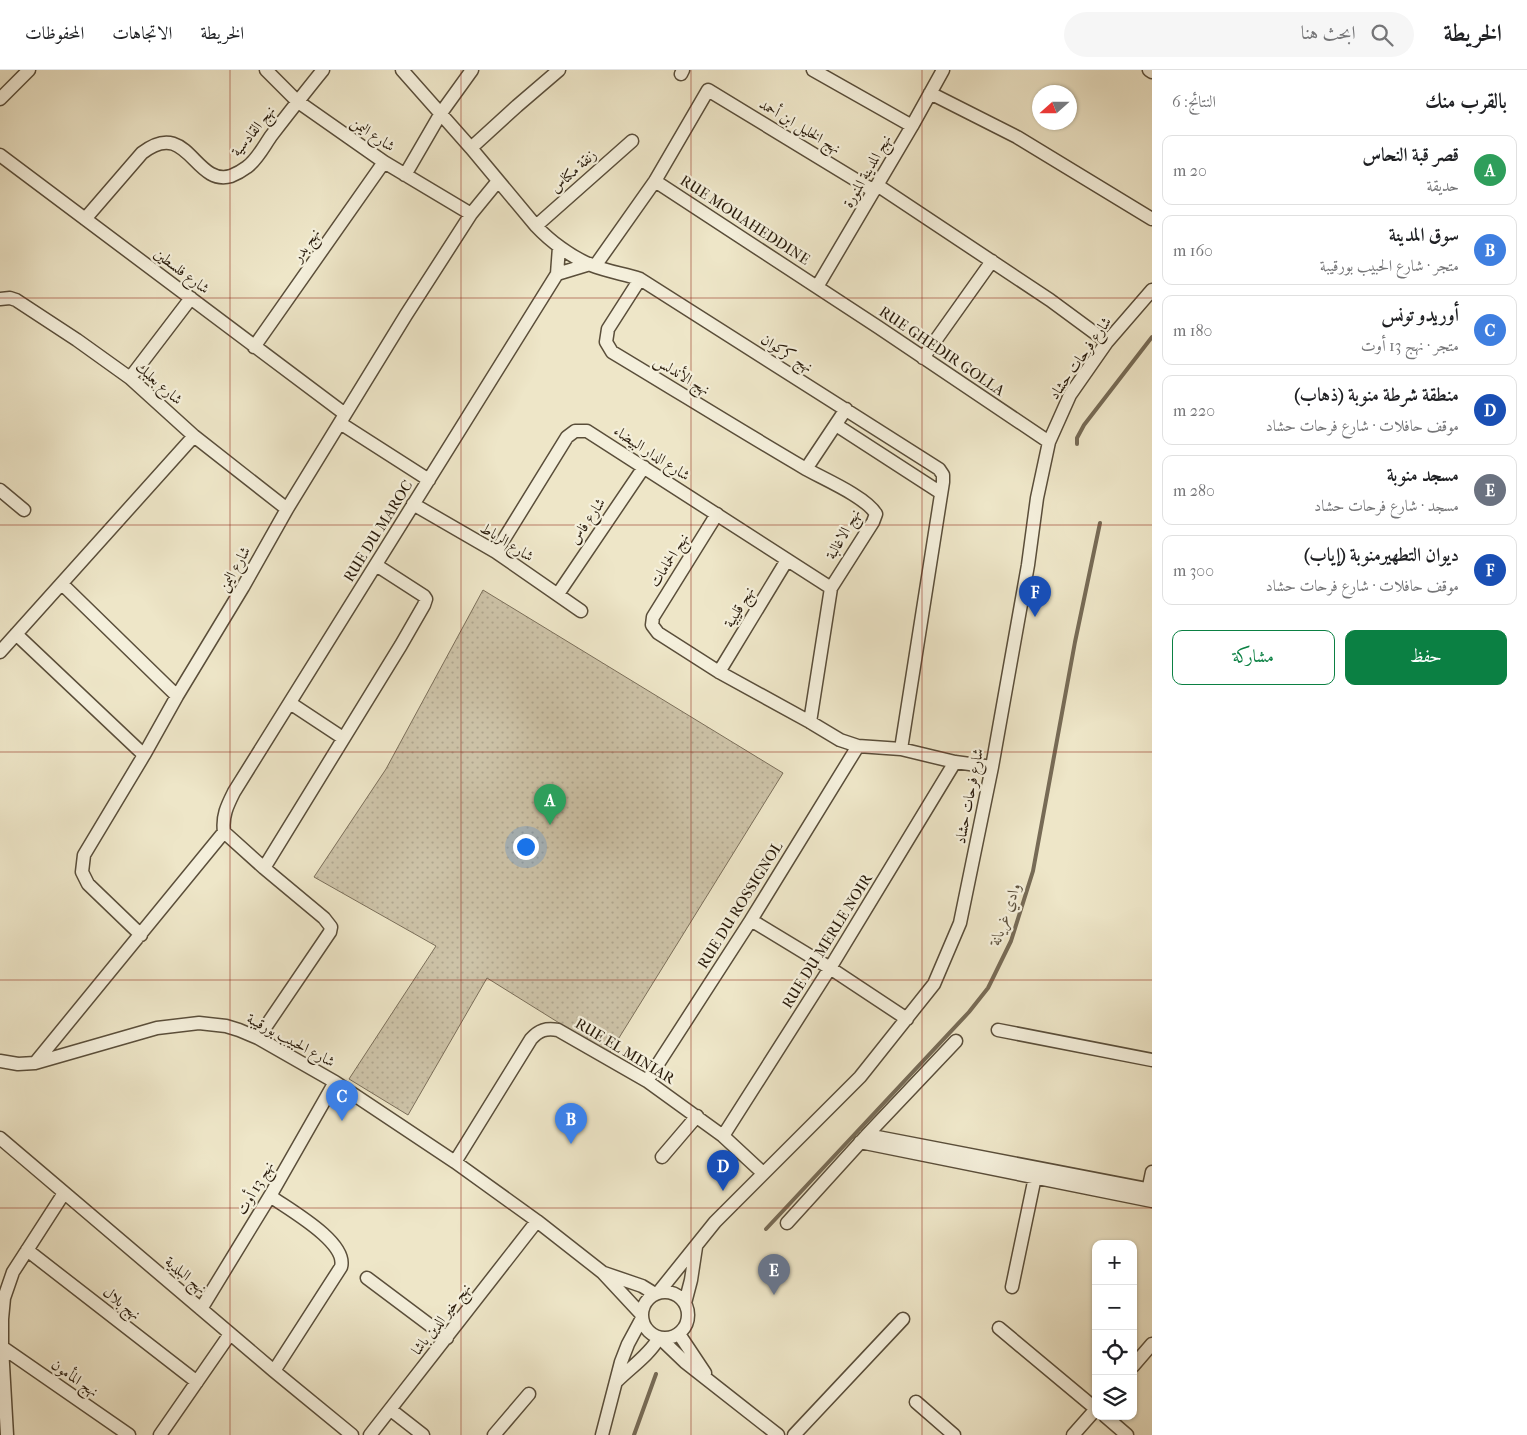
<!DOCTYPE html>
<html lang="ar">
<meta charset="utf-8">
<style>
body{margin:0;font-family:"IM FELL French Canon",Amiri,serif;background:#f6f6f6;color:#202124;direction:rtl}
.controls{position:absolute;right:15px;bottom:15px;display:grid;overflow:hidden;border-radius:10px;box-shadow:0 1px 4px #0004}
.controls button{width:45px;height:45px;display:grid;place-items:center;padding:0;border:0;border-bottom:1px solid #e0e0e0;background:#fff;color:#202124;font:25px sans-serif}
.compass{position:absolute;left:1032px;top:15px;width:45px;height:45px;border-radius:50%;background:#fff;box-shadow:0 1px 4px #0004;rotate:249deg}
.you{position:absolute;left:525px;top:776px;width:18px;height:18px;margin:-12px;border:4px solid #fff;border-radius:50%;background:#1a73e8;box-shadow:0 0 0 8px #1a73e833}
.badge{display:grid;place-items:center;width:32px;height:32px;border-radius:50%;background:#0b8043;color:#fff;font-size:16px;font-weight:700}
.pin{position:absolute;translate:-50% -41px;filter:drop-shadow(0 1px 2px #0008)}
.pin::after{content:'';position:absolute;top:26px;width:18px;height:15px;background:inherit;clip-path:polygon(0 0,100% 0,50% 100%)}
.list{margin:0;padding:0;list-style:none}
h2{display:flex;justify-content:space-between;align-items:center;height:65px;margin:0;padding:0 20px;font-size:21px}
h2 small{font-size:16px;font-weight:400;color:#757577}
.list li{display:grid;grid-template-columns:32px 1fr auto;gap:15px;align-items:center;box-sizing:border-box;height:70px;margin:0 10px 10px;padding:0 10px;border:1px solid #e0e0e0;border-radius:10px}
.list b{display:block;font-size:19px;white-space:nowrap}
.list p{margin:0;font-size:16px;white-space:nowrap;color:#757577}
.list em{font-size:16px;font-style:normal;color:#757577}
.actions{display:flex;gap:10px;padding:15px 20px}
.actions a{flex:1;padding:11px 0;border:1px solid #0b8043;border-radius:10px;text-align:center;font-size:18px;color:#0b8043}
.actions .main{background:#0b8043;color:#fff}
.icon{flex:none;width:28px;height:28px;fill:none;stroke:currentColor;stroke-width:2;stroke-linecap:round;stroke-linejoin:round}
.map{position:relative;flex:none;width:1152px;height:1365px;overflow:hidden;direction:ltr}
header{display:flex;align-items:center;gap:30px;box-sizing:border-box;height:70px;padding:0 25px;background:#fff;border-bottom:1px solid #e0e0e0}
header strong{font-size:24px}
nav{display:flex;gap:28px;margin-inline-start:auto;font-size:18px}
.search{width:350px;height:45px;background:#f6f6f6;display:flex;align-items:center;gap:12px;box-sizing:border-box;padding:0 18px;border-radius:28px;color:#757577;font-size:19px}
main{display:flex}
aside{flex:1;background:#fff}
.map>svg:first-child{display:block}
.green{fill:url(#green-dots);stroke:#7b6f5a}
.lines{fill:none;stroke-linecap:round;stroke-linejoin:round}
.stream{stroke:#776b56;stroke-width:4}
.minor-casing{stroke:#5a4e3a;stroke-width:15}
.minor{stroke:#f4efdb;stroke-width:12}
.grid{fill:none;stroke:#8f2418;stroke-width:1;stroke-opacity:0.55}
.labels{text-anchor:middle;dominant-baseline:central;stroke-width:4.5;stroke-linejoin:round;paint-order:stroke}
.street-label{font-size:15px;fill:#291b0b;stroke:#f4efdb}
.water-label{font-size:16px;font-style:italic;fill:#5d513d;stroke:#f4efdb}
</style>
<header>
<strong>الخريطة</strong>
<div class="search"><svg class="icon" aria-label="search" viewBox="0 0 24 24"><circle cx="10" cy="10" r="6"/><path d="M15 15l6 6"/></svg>ابحث هنا</div>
<nav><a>الخريطة</a><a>الاتجاهات</a><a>المحفوظات</a></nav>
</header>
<main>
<aside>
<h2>بالقرب منك<small>النتائج: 6</small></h2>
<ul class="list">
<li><span class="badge" style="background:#2e9e5b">A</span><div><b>قصر قبة النحاس</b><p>حديقة</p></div><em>20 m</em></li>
<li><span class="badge" style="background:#3f7fe0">B</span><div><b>سوق المدينة</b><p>متجر · شارع الحبيب بورقيبة</p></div><em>160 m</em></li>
<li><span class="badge" style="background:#3f7fe0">C</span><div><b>أوريدو تونس</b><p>متجر · نهج 13 أوت</p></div><em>180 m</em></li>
<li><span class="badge" style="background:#1a4fb4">D</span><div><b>منطقة شرطة منوبة (ذهاب)</b><p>موقف حافلات · شارع فرحات حشاد</p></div><em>220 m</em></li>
<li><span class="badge" style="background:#6b7280">E</span><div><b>مسجد منوبة</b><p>مسجد · شارع فرحات حشاد</p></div><em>280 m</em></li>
<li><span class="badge" style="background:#1a4fb4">F</span><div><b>ديوان التطهيرمنوبة (إياب)</b><p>موقف حافلات · شارع فرحات حشاد</p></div><em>300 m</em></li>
</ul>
<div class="actions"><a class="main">حفظ</a><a>مشاركة</a></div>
</aside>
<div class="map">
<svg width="1152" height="1365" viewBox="0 0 1152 1365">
<defs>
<pattern id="green-dots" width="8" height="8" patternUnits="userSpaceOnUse" patternTransform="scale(1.25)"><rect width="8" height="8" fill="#cdc3a8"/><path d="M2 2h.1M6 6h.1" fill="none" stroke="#b0a78f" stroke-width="1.8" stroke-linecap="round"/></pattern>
</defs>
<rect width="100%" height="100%" fill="#eee6c8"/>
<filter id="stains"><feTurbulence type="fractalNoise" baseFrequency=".004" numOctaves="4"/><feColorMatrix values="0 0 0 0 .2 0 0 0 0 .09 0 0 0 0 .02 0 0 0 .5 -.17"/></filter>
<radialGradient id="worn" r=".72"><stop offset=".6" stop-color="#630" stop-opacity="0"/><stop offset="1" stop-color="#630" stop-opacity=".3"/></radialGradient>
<path class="green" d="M483,520L783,703L609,984L487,908L408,1045L349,1009L436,876L314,807L386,699Z"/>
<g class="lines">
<path class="stream" d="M1077,374V368L1084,355L1152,267
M766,1159L969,942L988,918L1011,871L1033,801L1075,572L1100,453
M634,1365L656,1304"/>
<defs>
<path id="minor" d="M266,0L297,31L384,92L471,144
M402,0L471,78L536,156C550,171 571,187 591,195C606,201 624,204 640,209L939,399L943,405V412L901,679
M813,0L912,56
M1149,0L1152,2
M681,4L683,0
M930,23L1017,67L1152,149
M0,29L29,0
M471,78L517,36L559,0
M0,85L345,344
M405,105L441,43L472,0
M655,111L878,257L1049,372
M877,115L1050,230L1107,272
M85,149L142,83C188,47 194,117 231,106C236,104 243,100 247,97C257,90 264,76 271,66C288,44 305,22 323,0
M536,156L632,71
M595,196L655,111L708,20L874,121
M557,204L590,194
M640,209L608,259L606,272L612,282C677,321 741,361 806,399C824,409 866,427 876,444L873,452L831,518L810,652
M817,217L912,56L943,0
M0,229L10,228L16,230L77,270L130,308L194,366L287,439
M254,277L384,92
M923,288L992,191
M130,308L191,228
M340,353L429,410
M836,355L941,423
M806,399L846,339
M0,420L24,440
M413,434L496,482L581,541
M717,444L653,547L652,555L658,563L719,602L810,652L840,670L858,676L901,679L955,692L992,697
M496,482L567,367L575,361H587L831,518
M62,514L177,626
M558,524L644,397
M16,564L144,685
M0,582L194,366
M719,602L787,490
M290,633L343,668
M224,762C222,746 227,736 234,722L557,204L559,177
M224,762L264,798L324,848L331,857L330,862L258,968
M264,798L401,575L424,535L426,529L424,526L376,495
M751,850L830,898L907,949
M141,865L88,814L82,802L84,785L144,685L177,626L243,517L287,439L406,245L471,144L498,111
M998,960L1152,990
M0,991L18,994L35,993L157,958L199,953L226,956L239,960L258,968L335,1012L455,1092L537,1151L602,1202L642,1245
M35,993L224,762
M647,1011L751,850L858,676
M867,1065L1152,1120
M723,1066L830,898L955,692
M0,1068L274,1301L352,1365
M860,1072L1152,1131
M662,1087L697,1046
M455,1092L531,969C539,960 546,958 558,960L647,1011L723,1066L763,1103
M270,1126C288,1139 348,1172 341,1197L274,1301
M1147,1126L1152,1102
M787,1153L867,1065L956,971
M27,1180L197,1312
M604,1203L642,1216L655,1224
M367,1208L447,1268
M1012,1217L1035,1107
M642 1245a23 23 0 1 1 46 0a23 23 0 1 1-46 0Z
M658,1223L715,1152L860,1007L934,914L960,853L992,697L1028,495L1037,428L1049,372L1070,325L1107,272L1152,220
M685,1233L691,1210L696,1177
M201,1239L270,1126L335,1012
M999,1258L1096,1339
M679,1264L705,1303
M661,1269L685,1292L778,1365
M2,1277L129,1365
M1133,1296L1152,1274
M617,1311C630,1298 650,1284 658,1269
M916,1332L954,1365
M391,1340L423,1365
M1105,1346L1127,1365
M7,1365L2,1277V1249L4,1228L13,1202L64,1123
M160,1365L230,1264
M370,1365L537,1151
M494,1365L529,1324
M602,1365L621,1292L628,1274L642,1248
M794,1365L903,1249
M1073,1365L1096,1339"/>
</defs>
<use href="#minor" class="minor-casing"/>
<use href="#minor" class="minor"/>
</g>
<path class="grid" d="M230,0V1365M461,0V1365M691,0V1365M922,0V1365M0,228H1152M0,455H1152M0,682H1152M0,910H1152M0,1138H1152"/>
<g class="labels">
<g class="street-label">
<text transform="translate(800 56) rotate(31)">نهج الخليل ابن أحمد</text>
<text transform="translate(253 61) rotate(-51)">نهج القادسية</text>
<text transform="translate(373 64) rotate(34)">شارع اليمن</text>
<text transform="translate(573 101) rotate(-42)">زنقة مكناس</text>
<text transform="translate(867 101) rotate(-60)">نهج المدينة المنورة</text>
<text transform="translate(745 150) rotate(33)">RUE MOUAHEDDINE</text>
<text transform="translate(306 175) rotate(-55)">نهج بدر</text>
<text transform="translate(182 201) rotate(37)">شارع فلسطين</text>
<text transform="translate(942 281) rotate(34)">RUE GHEDIR GOLLA</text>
<text transform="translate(787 283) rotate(32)">نهج كركوان</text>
<text transform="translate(1080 288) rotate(-55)">شارع فرحات حشاد</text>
<text transform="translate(682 305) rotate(31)">نهج الأندلس</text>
<text transform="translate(159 313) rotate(41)">شارع بعلبك</text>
<text transform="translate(652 383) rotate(33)">شارع الدار البيضاء</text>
<text transform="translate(587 451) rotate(-56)">شارع فاس</text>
<text transform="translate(378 461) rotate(-58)">RUE DU MAROC</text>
<text transform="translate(843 464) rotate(-61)">نهج الاغالبة</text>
<text transform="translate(507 472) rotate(32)">شارع الرباط</text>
<text transform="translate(669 490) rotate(-58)">نهج الحمامات</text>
<text transform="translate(234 499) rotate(-60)">شارع اليمن</text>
<text transform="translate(739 537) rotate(-59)">نهج قليبية</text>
<text transform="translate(969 726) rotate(-79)">شارع فرحات حشاد</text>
<text transform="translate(740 835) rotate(-58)">RUE DU ROSSIGNOL</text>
<text transform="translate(827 871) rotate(-58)">RUE DU MERLE NOIR</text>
<text transform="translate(291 970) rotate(28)">شارع الحبيب بورقيبة</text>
<text transform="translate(625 981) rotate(31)">RUE EL MINIAR</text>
<text transform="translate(255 1118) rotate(-60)">نهج 13 أوت</text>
<text transform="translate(186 1205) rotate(40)">نهج البلدية</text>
<text transform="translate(122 1233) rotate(38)">نهج بلال</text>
<text transform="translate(441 1249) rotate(-52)">نهج خير الدين باشا</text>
<text transform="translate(75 1308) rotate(35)">نهج المأمون</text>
</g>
<g class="water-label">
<text transform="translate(1005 844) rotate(-71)">وادي غريانة</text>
</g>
</g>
<rect width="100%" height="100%" filter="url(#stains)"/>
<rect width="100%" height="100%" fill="url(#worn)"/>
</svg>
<div class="controls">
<button>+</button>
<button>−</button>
<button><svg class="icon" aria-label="locate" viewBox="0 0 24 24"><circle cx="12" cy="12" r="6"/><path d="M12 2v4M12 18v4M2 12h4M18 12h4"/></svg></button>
<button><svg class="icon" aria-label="layers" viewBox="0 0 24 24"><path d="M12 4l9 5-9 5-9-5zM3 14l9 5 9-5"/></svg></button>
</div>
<svg class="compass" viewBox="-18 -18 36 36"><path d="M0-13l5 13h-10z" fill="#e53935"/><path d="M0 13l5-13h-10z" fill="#757577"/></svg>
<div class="you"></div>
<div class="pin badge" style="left:550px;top:755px;background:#2e9e5b">A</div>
<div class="pin badge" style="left:571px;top:1074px;background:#3f7fe0">B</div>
<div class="pin badge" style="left:342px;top:1051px;background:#3f7fe0">C</div>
<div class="pin badge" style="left:723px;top:1121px;background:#1a4fb4">D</div>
<div class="pin badge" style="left:774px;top:1225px;background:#6b7280">E</div>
<div class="pin badge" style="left:1035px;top:547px;background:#1a4fb4">F</div>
</div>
</main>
